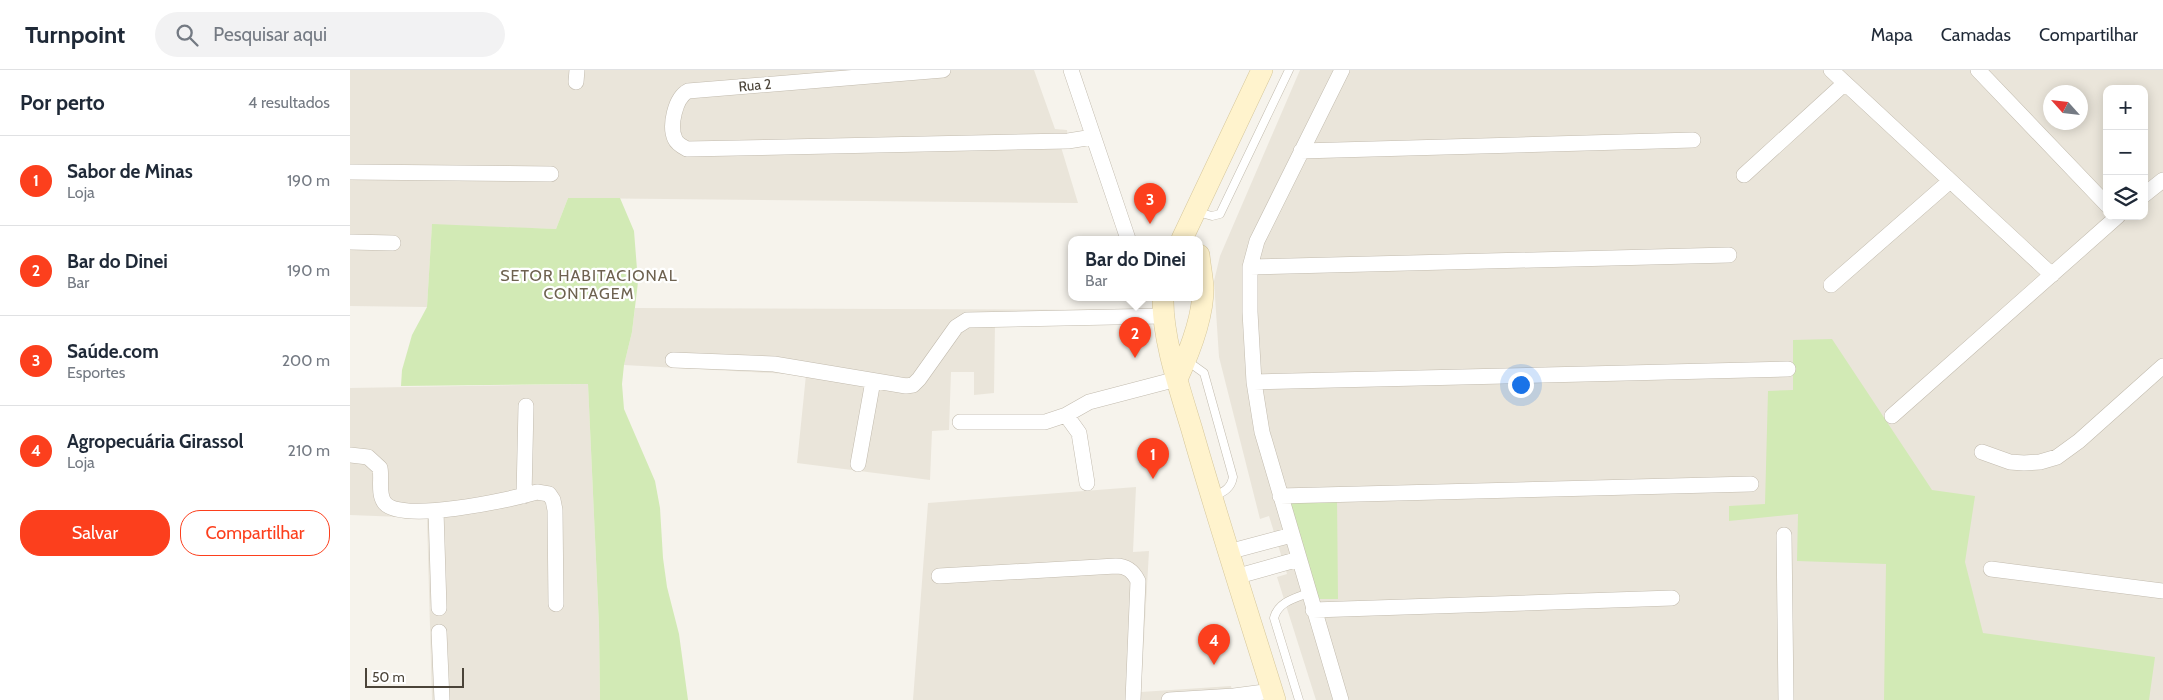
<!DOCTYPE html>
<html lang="pt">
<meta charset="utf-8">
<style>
body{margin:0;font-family:Cabin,sans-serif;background:#f2f2f3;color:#1f2937}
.controls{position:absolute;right:15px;top:15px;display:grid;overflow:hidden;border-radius:10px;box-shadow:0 2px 12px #0003}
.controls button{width:45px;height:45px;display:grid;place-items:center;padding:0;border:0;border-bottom:1px solid #e0e1e3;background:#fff;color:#1f2937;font:25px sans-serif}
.compass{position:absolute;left:1693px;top:15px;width:45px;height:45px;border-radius:50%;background:#fff;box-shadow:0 2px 12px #0003;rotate:297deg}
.scale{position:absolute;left:15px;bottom:12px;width:99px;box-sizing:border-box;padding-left:5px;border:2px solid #4b4439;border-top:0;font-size:14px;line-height:18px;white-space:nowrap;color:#4b4439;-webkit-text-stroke:4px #fff;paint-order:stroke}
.you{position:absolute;left:1170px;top:314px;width:18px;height:18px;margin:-12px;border:4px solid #fff;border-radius:50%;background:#1a73e8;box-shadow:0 0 0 8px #1a73e833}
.badge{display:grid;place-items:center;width:32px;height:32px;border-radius:50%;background:#fc3f1d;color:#fff;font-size:16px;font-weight:700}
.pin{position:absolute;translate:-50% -41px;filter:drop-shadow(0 1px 2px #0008)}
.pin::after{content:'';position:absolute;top:26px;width:18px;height:15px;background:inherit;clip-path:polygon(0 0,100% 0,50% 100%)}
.popup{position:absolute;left:718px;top:166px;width:135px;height:65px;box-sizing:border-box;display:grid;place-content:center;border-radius:10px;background:#fff;filter:drop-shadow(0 1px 4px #0005);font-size:16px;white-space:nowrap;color:#747a83}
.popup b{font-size:19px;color:#1f2937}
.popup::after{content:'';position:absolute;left:50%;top:100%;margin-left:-10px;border:10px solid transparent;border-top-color:#fff}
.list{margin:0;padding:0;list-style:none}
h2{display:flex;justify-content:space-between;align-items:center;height:65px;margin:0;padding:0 20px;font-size:21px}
h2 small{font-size:16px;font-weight:400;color:#747a83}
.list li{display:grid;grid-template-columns:32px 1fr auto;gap:15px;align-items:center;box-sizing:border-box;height:90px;padding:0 20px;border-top:1px solid #e0e1e3}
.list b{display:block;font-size:19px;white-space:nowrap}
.list p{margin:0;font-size:16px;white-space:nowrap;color:#747a83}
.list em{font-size:16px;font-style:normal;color:#747a83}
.actions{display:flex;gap:10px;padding:15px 20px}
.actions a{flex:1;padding:11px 0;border:1px solid #fc3f1d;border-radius:20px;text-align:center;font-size:18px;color:#fc3f1d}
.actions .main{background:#fc3f1d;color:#fff}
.icon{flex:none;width:28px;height:28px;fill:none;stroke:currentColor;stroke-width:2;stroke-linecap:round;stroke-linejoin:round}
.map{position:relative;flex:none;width:1813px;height:630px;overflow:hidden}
header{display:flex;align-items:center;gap:30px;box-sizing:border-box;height:70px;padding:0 25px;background:#fff;border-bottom:1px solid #e0e1e3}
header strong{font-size:24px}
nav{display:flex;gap:28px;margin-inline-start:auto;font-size:18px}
.search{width:350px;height:45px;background:#f2f2f3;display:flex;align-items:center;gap:12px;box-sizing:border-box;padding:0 18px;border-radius:28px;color:#747a83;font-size:19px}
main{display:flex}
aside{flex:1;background:#fff}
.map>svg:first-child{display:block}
.residential{fill:#eae5da;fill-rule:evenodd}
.green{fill:#d2eab5}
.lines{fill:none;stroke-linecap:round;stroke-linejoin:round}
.service-casing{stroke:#c2bbae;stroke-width:9}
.minor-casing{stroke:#c2bbae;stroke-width:16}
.secondary-casing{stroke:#d6c79b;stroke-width:22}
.service{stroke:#fff;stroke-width:8}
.minor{stroke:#fff;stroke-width:15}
.secondary{stroke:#fff3cd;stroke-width:21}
.labels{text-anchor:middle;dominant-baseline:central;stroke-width:4.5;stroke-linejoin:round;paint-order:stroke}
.street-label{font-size:14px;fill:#4b4439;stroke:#fff}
.quarter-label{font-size:16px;letter-spacing:1px;fill:#6e6250;stroke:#fff}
</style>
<header>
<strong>Turnpoint</strong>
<div class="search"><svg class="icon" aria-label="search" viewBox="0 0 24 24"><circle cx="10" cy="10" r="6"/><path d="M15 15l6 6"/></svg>Pesquisar aqui</div>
<nav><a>Mapa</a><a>Camadas</a><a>Compartilhar</a></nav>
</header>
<main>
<aside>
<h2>Por perto<small>4 resultados</small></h2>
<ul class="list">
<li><span class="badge">1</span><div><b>Sabor de Minas</b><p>Loja</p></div><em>190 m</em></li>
<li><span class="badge">2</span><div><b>Bar do Dinei</b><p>Bar</p></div><em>190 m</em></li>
<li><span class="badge">3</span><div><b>Saúde.com</b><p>Esportes</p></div><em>200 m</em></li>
<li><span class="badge">4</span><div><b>Agropecuária Girassol</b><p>Loja</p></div><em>210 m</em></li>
</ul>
<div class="actions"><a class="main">Salvar</a><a>Compartilhar</a></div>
</aside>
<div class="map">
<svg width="1813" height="630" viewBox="0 0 1813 630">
<rect width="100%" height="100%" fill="#f6f3ec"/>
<path class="residential" d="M0,0H684L705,59L717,60L718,71L711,77L728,133L218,128L206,159L82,155L77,237L0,236Z
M950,0H1813V630H966L927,507L937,504L919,446L910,449L869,287L864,211L870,186ZM1757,19H1794V146H1757ZM1700,22H1730V52H1700Z
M285,238L779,240L645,254L644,323L624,325V302H601L599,360L582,361L580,410L447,393L456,305L274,295L282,262Z
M238,314L249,555L250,630H82L77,448L0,445V318Z
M786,417L783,482L799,481L791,622L881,616L884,630H563L578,433Z"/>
<path class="green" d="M218,128H270L284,161L288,212L282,262L274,295L272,314L274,339L305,411L310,438L313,488L317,517L329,564L338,630H250L249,555L238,314L51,316L52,300L62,265L77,237L82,154L206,159Z
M1482,269L1582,420L1625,426L1615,492L1633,563L1805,587L1799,630H1534L1536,494L1447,491L1448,444L1379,451V436L1415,434L1418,321L1443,320V270Z
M987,426L988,529H968L940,434L943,430Z"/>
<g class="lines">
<defs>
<path id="service" d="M851,143L862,146L870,144L939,0
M836,290L854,303L883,407C881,419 873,422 863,427
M949,630L924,548C928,532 945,528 958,523"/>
<path id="minor" d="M593,0L338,21C325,28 319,56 325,69C327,74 333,77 337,79L718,71L743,67
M721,0L778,169
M1481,0L1702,205
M1628,0L1757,135
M226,12L227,0
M951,81L1343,70
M0,102L201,104
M1394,105L1495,13
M1794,125L1813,110
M0,172L43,173
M900,197L1379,185
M1481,215L1600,111
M323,290L424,294L556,316L563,315L569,309L606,257L617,250L812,246
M904,312L1438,299
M716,345L729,363L737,413
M1542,346L1768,146
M610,352H695L716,345L739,332L827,309
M1632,382L1660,392L1674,393L1690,392L1707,387L1729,371L1813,296
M0,385L18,387L30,398C32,408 28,423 34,432C48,455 162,429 187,422L199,424L203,430L205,440L206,534
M508,394L523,311
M174,426L176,336
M930,426L1401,414
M86,441L89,538
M1434,465L1436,630
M878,482L942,465
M1641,499L1813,521
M589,506L766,496C777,496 783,501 788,511L783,630
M885,507L949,489
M963,540L1322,528
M89,562L92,630
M819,630L884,626L922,621
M991,630L912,362L904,312L900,242V197L907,171L992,0"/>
<path id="secondary" d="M832,169L912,0
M813,227C812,268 830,320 842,360C868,451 897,540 925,630
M827,309C840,281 854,246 853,216C852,206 850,195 849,185"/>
</defs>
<use href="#service" class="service-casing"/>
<use href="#minor" class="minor-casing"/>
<use href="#secondary" class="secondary-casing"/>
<use href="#service" class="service"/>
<use href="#minor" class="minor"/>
<use href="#secondary" class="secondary"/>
</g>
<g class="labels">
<g class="street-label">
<text transform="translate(405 15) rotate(-5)">Rua 2</text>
</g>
<g class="quarter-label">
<text x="239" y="205">SETOR HABITACIONAL<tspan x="239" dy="18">CONTAGEM</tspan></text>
</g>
</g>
</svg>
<div class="controls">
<button>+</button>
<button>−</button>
<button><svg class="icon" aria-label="layers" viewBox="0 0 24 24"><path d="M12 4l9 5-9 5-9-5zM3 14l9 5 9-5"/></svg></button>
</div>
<svg class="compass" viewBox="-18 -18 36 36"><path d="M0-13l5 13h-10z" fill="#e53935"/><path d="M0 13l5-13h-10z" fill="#747a83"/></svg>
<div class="scale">50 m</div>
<div class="you"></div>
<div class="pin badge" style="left:803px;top:409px">1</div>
<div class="pin badge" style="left:785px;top:288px">2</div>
<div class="popup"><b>Bar do Dinei</b>Bar</div>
<div class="pin badge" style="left:800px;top:154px">3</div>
<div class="pin badge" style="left:864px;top:595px">4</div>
</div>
</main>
